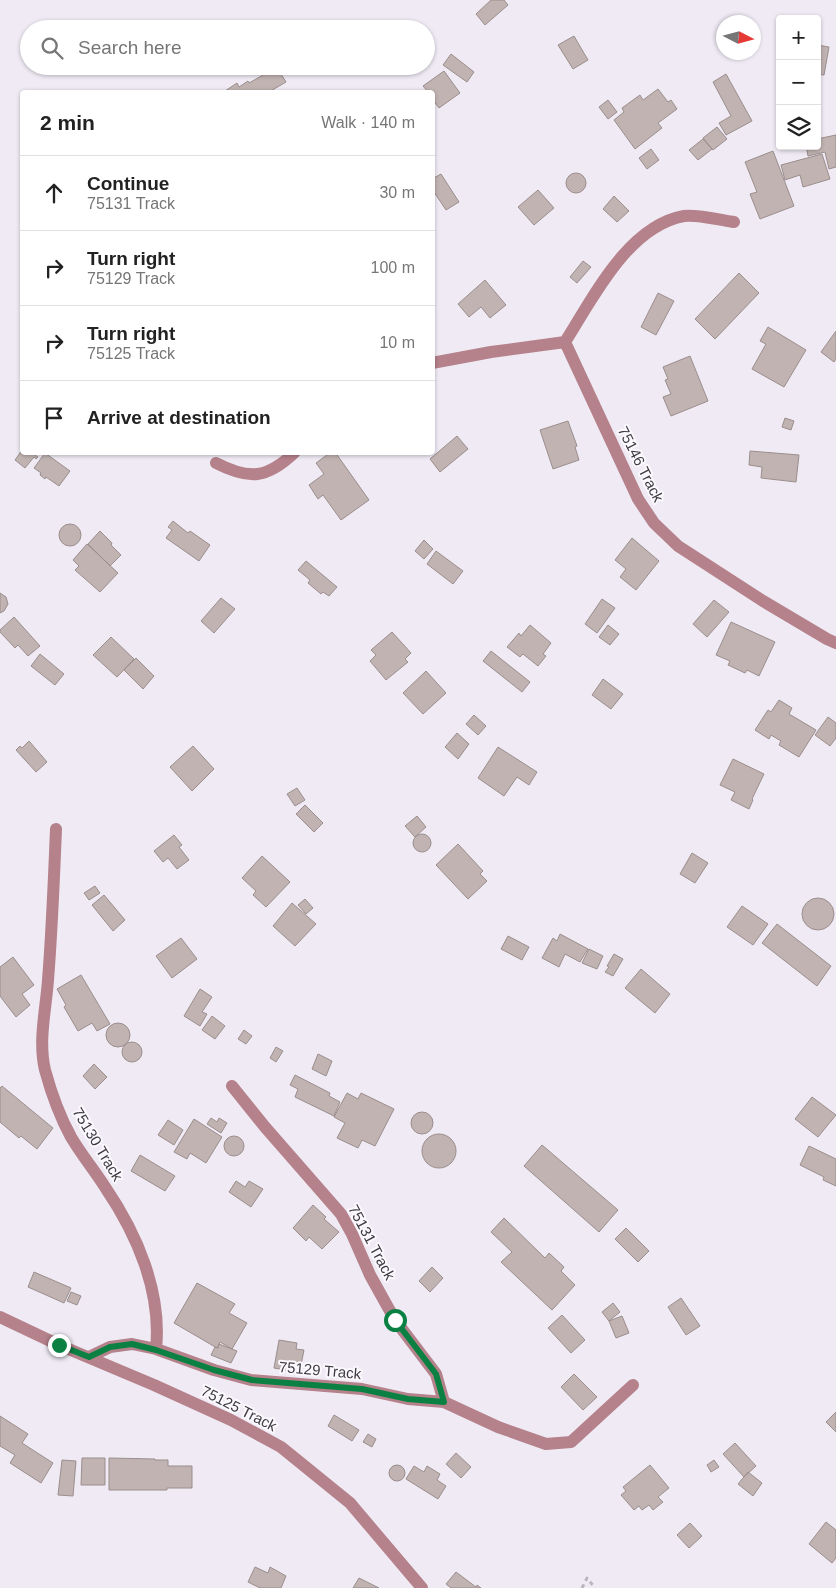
<!DOCTYPE html>
<meta charset="utf-8">
<style>
body{margin:0;font-family:Helvetica,sans-serif;background:#f6f6f6;color:#222}
.controls{position:absolute;right:15px;top:15px;display:grid;overflow:hidden;border-radius:5px;box-shadow:0 1px 4px #0004}
.controls button{width:45px;height:45px;display:grid;place-items:center;padding:0;border:0;border-bottom:1px solid #e0e0e0;background:#fff;color:#222;font:25px sans-serif}
.compass{position:absolute;left:716px;top:15px;width:45px;height:45px;border-radius:50%;background:#fff;box-shadow:0 1px 4px #0004;rotate:96deg}
.stop{position:absolute;width:15px;height:15px;margin:-11px;border:4px solid #0b8043;border-radius:50%;background:#fff}
.stop.end{background:#0b8043;border-color:#fff;box-shadow:0 1px 5px #0008}
.list{margin:0;padding:0;list-style:none}
h2{display:flex;justify-content:space-between;align-items:center;height:65px;margin:0;padding:0 20px;font-size:21px}
h2 small{font-size:16px;font-weight:400;color:#767676}
.list li{display:grid;grid-template-columns:32px 1fr auto;gap:15px;align-items:center;box-sizing:border-box;height:75px;padding:0 20px;border-top:1px solid #e0e0e0}
.list b{display:block;font-size:19px;white-space:nowrap}
.list p{margin:0;font-size:16px;white-space:nowrap;color:#767676}
.list em{font-size:16px;font-style:normal;color:#767676}
.icon{flex:none;width:28px;height:28px;fill:none;stroke:currentColor;stroke-width:2;stroke-linecap:round;stroke-linejoin:round}
.map{position:relative;flex:none;width:836px;height:1588px;overflow:hidden}
.search{position:absolute;background:#fff;box-shadow:0 1px 4px #0004;left:20px;top:20px;width:415px;height:55px;display:flex;align-items:center;gap:12px;box-sizing:border-box;padding:0 18px;border-radius:28px;color:#767676;font-size:19px}
.panel{position:absolute;background:#fff;box-shadow:0 1px 4px #0004;left:20px;top:90px;width:415px;height:365px;border-radius:5px}
.map>svg:first-child{display:block}
.building{fill:#c0b3b1;stroke:#9b8e8d}
.lines{fill:none;stroke-linecap:round;stroke-linejoin:round}
.path{stroke:#bab6be;stroke-width:3;stroke-dasharray:4 4;stroke-linecap:butt}
.minor{stroke:#b5818b;stroke-width:12}
.route{stroke:#0b8043;stroke-width:6}
.labels{text-anchor:middle;dominant-baseline:central;stroke-width:4;stroke-linejoin:round;paint-order:stroke}
.street-label{font-size:15px;fill:#3e3c40;stroke:#fbf8fe}
</style>
<div class="map">
<svg width="836" height="1588" viewBox="0 0 836 1588">
<rect width="100%" height="100%" fill="#efeaf4"/>
<path class="building" d="M491,0H504L508,5L485,25L476,14Z
M574,36L588,60L573,69L558,45Z
M817,45L829,47L824,75L817,74Z
M451,54L474,72L467,82L443,65Z
M272,66H276L286,82L269,92H227L225,91L237,83L239,87L248,81L249,83L263,75L262,73Z
M444,71L460,93L439,108L432,99V92H428L423,86Z
M726,74L752,121L726,135L719,123L731,116L713,82Z
M658,89L668,102L671,100L677,109L658,123L662,128L635,149L614,120L624,112L622,108L640,95L643,100Z
M608,100L617,112L608,119L599,107Z
M717,127L727,139L713,150L703,138Z
M836,135V167L829,169L825,152L808,156L806,146H817V139Z
M703,139L712,149L698,160L689,150Z
M651,149L659,160L647,169L639,158Z
M773,151L794,206L760,219L750,194L757,192L745,162Z
M822,154L830,179L803,187L800,175L785,180L781,165Z
M566 183a10 10 0 1 1 20 0a10 10 0 1 1-20 0Z
M441,174L459,202L446,210L432,189V179Z
M538,190L554,208L534,225L518,207Z
M614,196L629,211L617,222L603,209Z
M583,261L591,267L577,283L570,277Z
M739,273L759,293L715,339L695,319Z
M485,280L506,305L490,318L481,307L469,317L458,304Z
M658,293L674,301L656,335L641,327Z
M768,327L806,350L784,387L752,369L766,344L760,341Z
M836,331V359L834,362L821,352Z
M690,356L708,401L671,416L663,397L671,394L665,380L668,379L663,367Z
M785,418L794,421L791,430L782,427Z
M568,421L577,446L575,447L579,460L553,469L540,430Z
M457,436L468,449L440,472L430,459Z
M22,450V452H37L35,455L38,457L36,459L34,457L25,468L15,460Z
M750,451L799,455L796,482L761,478L762,467L749,465Z
M331,452H335L369,500L341,520L323,495L318,499L309,485L324,474L316,463Z
M45,453L70,471L59,486L46,477L45,479L40,475L41,473L34,468Z
M173,521L188,533L190,531L210,545L199,561L166,538L172,530L168,527Z
M59 535a11 11 0 1 1 22 0a11 11 0 1 1-22 0Z
M100,531L112,543L111,545L121,555L110,566L88,544Z
M632,538L659,561L636,590L620,577L626,569L615,560Z
M424,540L433,549L424,559L415,551Z
M87,544L118,573L100,592L75,570L79,566L73,560Z
M436,551L463,571L453,584L427,564Z
M306,561L337,587L329,596L323,592L321,594L308,583L310,580L298,570Z
M0,593L6,597L8,604L4,611L0,613Z
M221,598L235,609L214,633L201,621Z
M602,599L615,608L597,633L585,624Z
M714,600L729,612L707,637L693,624Z
M14,617L40,646L28,656L18,645L15,648L0,632V630Z
M731,622L775,642L759,676L747,670L745,673L728,665L730,661L716,655Z
M530,625L551,643L543,654L546,656L538,666L523,654L520,657L507,647L519,633L521,636Z
M608,625L619,634L610,645L599,637Z
M392,632L411,653L405,659L408,662L386,680L370,661L376,655L371,650Z
M111,637L134,659L117,677L93,655Z
M491,651L530,682L522,692L483,661Z
M40,654L64,674L55,685L31,666Z
M136,658L154,676L143,689L124,670Z
M426,671L446,693L423,714L403,693Z
M603,679L623,694L611,709L592,695Z
M779,700L792,708L789,714L816,730L799,757L779,745L781,741L771,735L769,739L755,730L768,710L771,712Z
M474,715L486,726L478,735L466,724Z
M828,717L836,723V738L830,746L815,735Z
M457,733L469,744L458,759L445,747Z
M29,741L47,762L36,772L16,750L20,746L22,748Z
M193,746L214,769L192,791L170,767Z
M498,747L537,772L529,785L517,777L504,796L478,778Z
M733,759L764,774L752,799L753,800L749,809L731,800L735,792L720,785Z
M297,788L305,800L295,806L287,794Z
M305,805L323,823L314,832L296,814Z
M417,816L426,827L415,837L405,826Z
M413 843a9 9 0 1 1 18 0a9 9 0 1 1-18 0Z
M174,835L182,845L179,847L189,860L177,869L168,858L163,862L154,851Z
M458,844L483,871L480,874L487,881L468,899L436,865Z
M692,853L708,863L695,883L680,874Z
M262,856L290,882L266,907L253,895L256,891L242,878Z
M95,886L100,893L89,900L84,893Z
M104,895L125,920L113,931L92,905Z
M802 914a16 16 0 1 1 32 0a16 16 0 1 1-32 0Z
M305,899L313,908L306,914L298,905Z
M292,903L316,924L295,946L273,926Z
M742,906L768,924L753,945L727,927Z
M777,924L831,966L817,986L762,943Z
M560,934L588,949L580,962L565,954L559,967L542,958L553,938L557,941Z
M508,936L529,947L522,960L501,949Z
M181,938L197,959L172,978L156,956Z
M589,949L603,956L597,969L582,963Z
M614,954L623,959L613,976L605,972L609,967L607,966Z
M13,957L34,985L22,994L30,1005L16,1017L0,996V967Z
M641,969L670,994L655,1013L625,988Z
M81,975L110,1024L97,1031L92,1023L78,1031L64,1007L66,1005L57,989Z
M200,989L212,997L202,1012L207,1014L200,1026L184,1016Z
M212,1016L225,1026L215,1039L202,1030Z
M106 1035a12 12 0 1 1 24 0a12 12 0 1 1-24 0Z
M244,1030L252,1036L246,1044L238,1039Z
M122 1052a10 10 0 1 1 20 0a10 10 0 1 1-20 0Z
M276,1047L283,1051L276,1062L270,1058Z
M318,1054L332,1061L326,1076L312,1069Z
M94,1064L107,1077L95,1089L83,1076Z
M295,1075L330,1093L329,1096L340,1102L334,1116L295,1097L298,1089L290,1085Z
M2,1086L53,1128L37,1149L21,1136L19,1138L0,1122V1088Z
M347,1093L358,1099L361,1093L394,1109L375,1146L362,1140L358,1148L337,1138L345,1123L334,1117Z
M812,1097L836,1115L818,1137L795,1119Z
M411 1123a11 11 0 1 1 22 0a11 11 0 1 1-22 0Z
M211,1118L217,1122L219,1118L227,1123L221,1133L207,1124Z
M194,1119L222,1137L206,1163L190,1153L187,1159L174,1152Z
M168,1120L183,1130L174,1145L158,1135Z
M422 1151a17 17 0 1 1 34 0a17 17 0 1 1-34 0Z
M224 1146a10 10 0 1 1 20 0a10 10 0 1 1-20 0Z
M542,1145L618,1210L599,1232L524,1166Z
M809,1146L836,1159V1186L823,1180L824,1177L800,1165Z
M140,1155L175,1176L165,1191L131,1171Z
M236,1181L245,1187L249,1181L263,1189L251,1207L229,1192Z
M313,1205L326,1217L324,1219L339,1232L322,1249L309,1237L306,1241L293,1228Z
M504,1218L545,1258L549,1253L564,1267L561,1271L575,1285L552,1310L501,1262L512,1252L491,1232Z
M626,1228L649,1251L638,1262L615,1239Z
M432,1267L443,1278L430,1292L419,1281Z
M34,1272L71,1288L64,1303L28,1287Z
M197,1283L235,1304L229,1313L247,1323L232,1349L220,1342L217,1348L174,1323Z
M71,1292L81,1296L77,1305L67,1301Z
M681,1298L700,1326L686,1335L668,1307Z
M613,1303L620,1312L609,1321L602,1312Z
M562,1315L585,1340L571,1353L548,1328Z
M622,1316L629,1333L616,1338L609,1321Z
M279,1340L297,1343L296,1349L304,1350L301,1365L292,1363L290,1371L274,1368Z
M219,1344L237,1351L231,1363L211,1355L215,1347L218,1348Z
M574,1374L597,1397L583,1410L561,1387Z
M836,1412V1432L826,1422Z
M334,1415L359,1430L352,1441L328,1426Z
M0,1416L28,1434L22,1443L53,1463L41,1483L10,1463L15,1455L0,1446Z
M368,1434L376,1439L372,1447L363,1442Z
M735,1443L756,1466L744,1477L723,1454Z
M456,1453L471,1467L461,1478L446,1464Z
M82,1458H105V1485H81Z
M109,1458L155,1459V1460H168V1466H192V1488H167V1490H109Z
M62,1460L76,1461L73,1496L58,1495Z
M714,1460L719,1467L711,1472L707,1465Z
M389 1473a8 8 0 1 1 16 0a8 8 0 1 1-16 0Z
M650,1465L669,1488L658,1497L663,1502L653,1510L649,1505L642,1510L639,1506L634,1510L621,1495L626,1491L623,1487Z
M414,1466L424,1472L427,1466L440,1474L437,1480L446,1486L438,1499L406,1479Z
M748,1472L762,1483L753,1496L738,1484Z
M826,1522L836,1530V1558L832,1563L809,1544Z
M690,1523L702,1536L689,1548L677,1535Z
M255,1567L268,1573L270,1567L286,1576L281,1588H260L248,1582Z
M456,1572L476,1587L477,1585L481,1588H451L446,1584Z
M359,1578L379,1588H353Z"/>
<g class="lines">
<path class="path" d="M582,1588L587,1578L595,1588"/>
<path class="minor" d="M565,342C593,298 628,226 684,216C695,214 721,220 734,222
M432,363L491,352L565,342L638,499L654,523L678,546L763,601L827,639L836,643
M216,463C249,480 267,479 295,452
M56,829C54,879 52,930 48,980C46,1009 38,1041 45,1070C51,1092 60,1117 71,1137C81,1154 94,1170 105,1187C137,1234 162,1292 156,1349
M232,1086L265,1127L341,1214L352,1234L370,1275L395,1320L436,1374L444,1402
M0,1317L59,1345L154,1385L231,1420L281,1447L350,1503L422,1588
M89,1357L110,1347L132,1344L156,1349L214,1370L251,1380L362,1389L408,1399L444,1402L498,1427L546,1444L571,1442L633,1385"/>
</g>
<g class="lines">
<path class="route" d="M59,1345L89,1357L110,1347L132,1344L156,1350L214,1370L252,1380L362,1389L408,1399L444,1402L436,1374L395,1320"/>
</g>
<g class="labels">
<g class="street-label">
<text transform="translate(641 464) rotate(63)">75146 Track</text>
<text transform="translate(98 1144) rotate(59)">75130 Track</text>
<text transform="translate(372 1242) rotate(62)">75131 Track</text>
<text transform="translate(320 1370) rotate(5)">75129 Track</text>
<text transform="translate(239 1408) rotate(27)">75125 Track</text>
</g>
</g>
</svg>
<div class="controls">
<button>+</button>
<button>−</button>
<button><svg class="icon" aria-label="layers" viewBox="0 0 24 24"><path d="M12 4l9 5-9 5-9-5zM3 14l9 5 9-5"/></svg></button>
</div>
<svg class="compass" viewBox="-18 -18 36 36"><path d="M0-13l5 13h-10z" fill="#e53935"/><path d="M0 13l5-13h-10z" fill="#767676"/></svg>
<div class="stop" style="left:395px;top:1320px"></div>
<div class="stop end" style="left:59px;top:1345px"></div>
<div class="search"><svg class="icon" aria-label="search" viewBox="0 0 24 24"><circle cx="10" cy="10" r="6"/><path d="M15 15l6 6"/></svg>Search here</div>
<section class="panel">
<h2>2 min<small>Walk · 140 m</small></h2>
<ul class="list">
<li><svg class="icon" aria-label="ahead" viewBox="0 0 24 24"><path d="M12 20V5M6 11l6-6 6 6"/></svg><div><b>Continue</b><p>75131 Track</p></div><em>30 m</em></li>
<li><svg class="icon" aria-label="right" viewBox="0 0 24 24"><path d="M7 20v-9h11M14 6l5 5-5 5"/></svg><div><b>Turn right</b><p>75129 Track</p></div><em>100 m</em></li>
<li><svg class="icon" aria-label="right" viewBox="0 0 24 24"><path d="M7 20v-9h11M14 6l5 5-5 5"/></svg><div><b>Turn right</b><p>75125 Track</p></div><em>10 m</em></li>
<li><svg class="icon" aria-label="arrive" viewBox="0 0 24 24"><path d="M6 21V4h12l-3 4 3 4H6"/></svg><div><b>Arrive at destination</b></div></li>
</ul>
</section>
</div>
